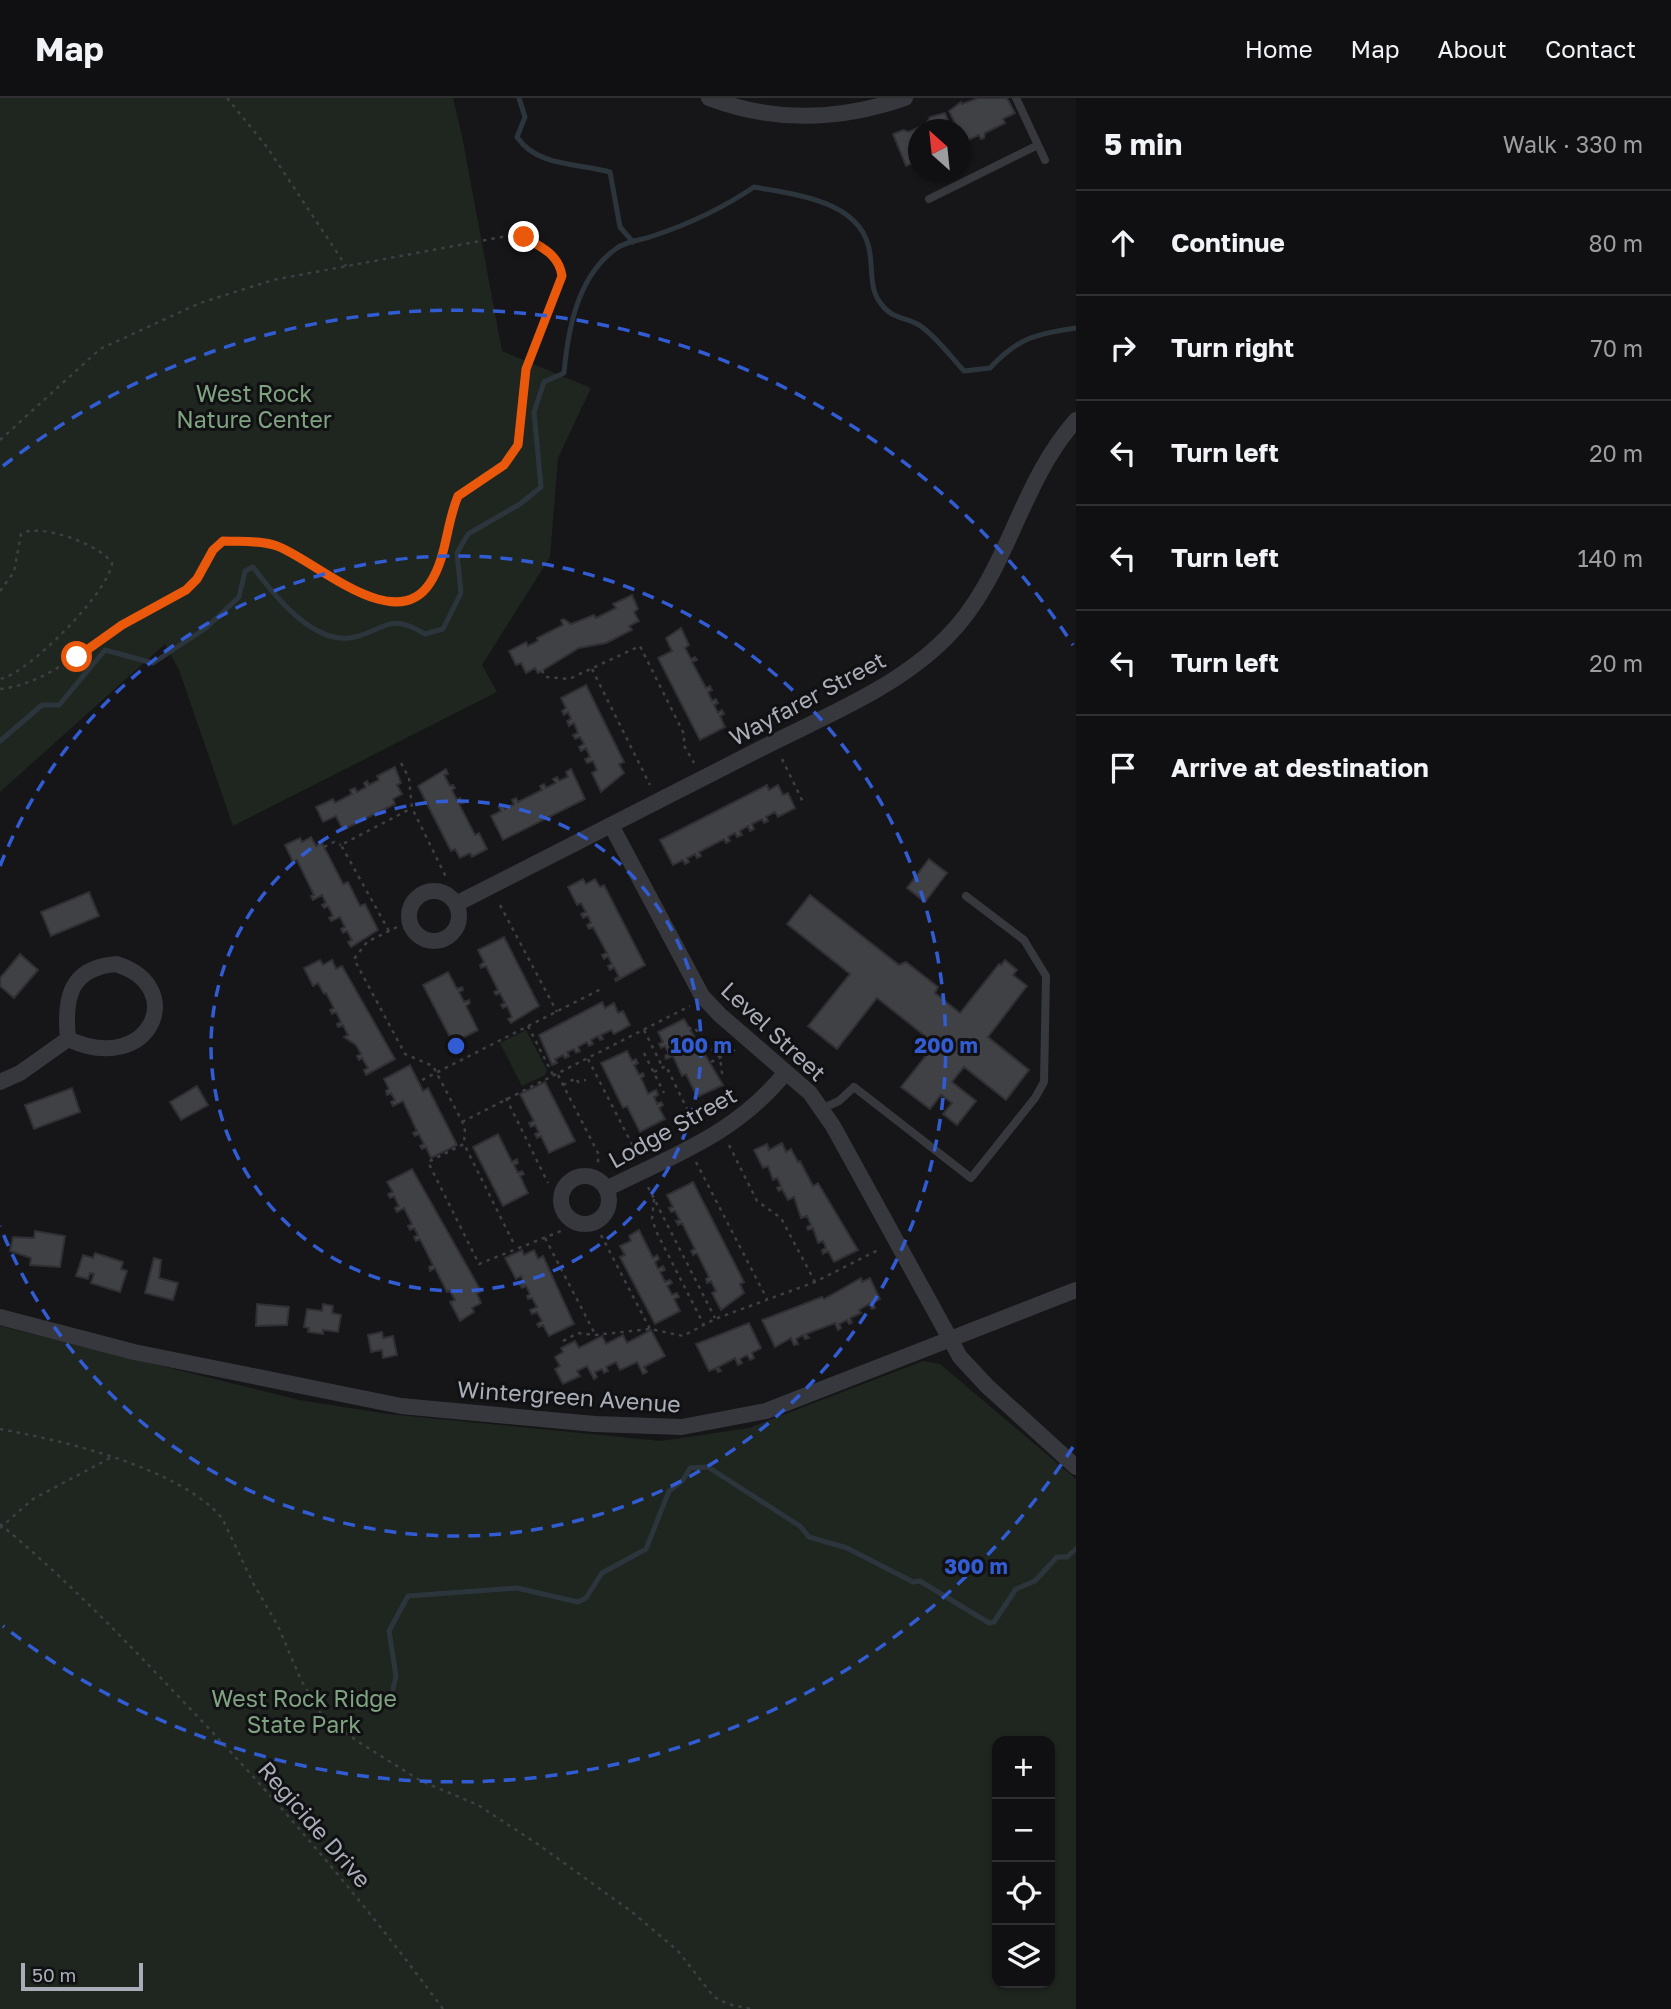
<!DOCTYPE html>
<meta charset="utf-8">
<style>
body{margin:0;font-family:"Golos Text",sans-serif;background:#19191b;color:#f1f3f6}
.controls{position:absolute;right:21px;bottom:21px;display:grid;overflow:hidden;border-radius:14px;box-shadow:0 2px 5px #0004}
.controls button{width:63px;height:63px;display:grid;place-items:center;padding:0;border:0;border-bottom:2px solid #303032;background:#101012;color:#f1f3f6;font:35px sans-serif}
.compass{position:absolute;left:908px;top:21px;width:63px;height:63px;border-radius:50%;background:#101012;box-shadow:0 2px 5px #0004;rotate:333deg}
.scale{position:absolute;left:21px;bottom:18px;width:122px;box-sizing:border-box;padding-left:7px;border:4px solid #a8adb8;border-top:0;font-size:19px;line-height:24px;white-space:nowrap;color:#a8adb8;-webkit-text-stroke:5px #111113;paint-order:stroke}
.stop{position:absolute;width:21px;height:21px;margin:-16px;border:5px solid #ea580c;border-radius:50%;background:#fff}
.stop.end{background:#ea580c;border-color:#fff;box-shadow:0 2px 7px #0008}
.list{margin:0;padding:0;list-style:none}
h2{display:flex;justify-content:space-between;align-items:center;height:91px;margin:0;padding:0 28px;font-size:30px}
h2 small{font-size:23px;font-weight:400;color:#9c9d9f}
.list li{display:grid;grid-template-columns:46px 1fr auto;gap:21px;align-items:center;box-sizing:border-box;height:105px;padding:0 28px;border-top:2px solid #303032}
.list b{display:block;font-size:26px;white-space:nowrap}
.list em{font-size:23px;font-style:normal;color:#9c9d9f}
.icon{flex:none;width:38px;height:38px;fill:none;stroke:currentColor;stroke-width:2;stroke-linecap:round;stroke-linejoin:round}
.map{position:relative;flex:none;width:1076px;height:1911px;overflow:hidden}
header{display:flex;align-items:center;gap:42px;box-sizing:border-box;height:98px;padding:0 35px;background:#101012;border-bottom:2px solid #303032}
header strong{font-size:33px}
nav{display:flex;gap:38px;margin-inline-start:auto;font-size:24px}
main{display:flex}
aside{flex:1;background:#101012}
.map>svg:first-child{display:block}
.green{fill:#1e261f;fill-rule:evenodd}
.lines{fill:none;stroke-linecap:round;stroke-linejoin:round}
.stream{stroke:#2c353c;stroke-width:5}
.building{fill:#404145;stroke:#303034;stroke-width:2}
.path{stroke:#3d3f44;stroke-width:2.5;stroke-dasharray:3.5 5;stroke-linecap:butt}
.lane{stroke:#37383d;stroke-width:8}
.street{stroke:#37383d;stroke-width:16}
.route{stroke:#ea580c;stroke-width:9}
.ring{fill:none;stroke:#325cd3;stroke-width:3.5;stroke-dasharray:12 9}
.labels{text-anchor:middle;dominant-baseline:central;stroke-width:6;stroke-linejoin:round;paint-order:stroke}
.park-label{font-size:23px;fill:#7fa381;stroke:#111113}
.street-label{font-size:23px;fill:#a8adb8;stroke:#111113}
.centre{fill:#325cd3;stroke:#111113;stroke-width:3.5}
.ring-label{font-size:21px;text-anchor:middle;font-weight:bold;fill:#325cd3;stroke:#111113;stroke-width:6;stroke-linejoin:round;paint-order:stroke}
</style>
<header>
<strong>Map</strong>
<nav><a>Home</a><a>Map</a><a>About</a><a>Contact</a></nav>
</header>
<main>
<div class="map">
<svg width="1076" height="1911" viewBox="0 0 1076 1911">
<rect width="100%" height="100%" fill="#161618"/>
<path class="green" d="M0,0H453L462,38L502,253L591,290L558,360L550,459L482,567L497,594L233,728L179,572L165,546L0,694Z
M526,932L547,972L545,977L522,988L500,945Z
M0,1228L299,1302L388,1316L661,1343L749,1330L923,1263L940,1266L1076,1381V1911H0ZM997,1643H1050V1885H997Z"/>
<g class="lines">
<path class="stream" d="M519,0L525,19L517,39C537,69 579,65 610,74L620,129L633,144
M0,643L42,607H59L105,552L153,565L206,530L239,499L245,473L253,469C274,497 314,549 355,539C387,531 389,514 425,536L443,531L461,495L457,455L468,436L520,406L541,389L534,314L544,284L564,275C568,230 578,177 617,150C627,143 642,142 653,138C689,126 723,110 754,89C797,97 864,103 870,156C873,174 869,192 882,207C892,221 906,219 919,227C935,237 951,259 964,273L990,270C1018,240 1035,236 1076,230
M390,1604L396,1578L389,1533L408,1498L517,1490L578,1504L586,1500L602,1475L646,1451L669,1393L683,1382L690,1370L708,1369L800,1428L809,1439L847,1450L913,1484L920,1483L989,1525L994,1524L1016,1491L1035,1483L1057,1459H1067L1076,1451"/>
</g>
<path class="building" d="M978,0H1007L1015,15L1003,21L1005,25L985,35L984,40L981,41L979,37L964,44L949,13L961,4L962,6Z
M945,15L952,32H918V66L917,63L906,68L893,36L903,32L909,34L926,26L930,19Z
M632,497L638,511L634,514L639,523L629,528L632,532L606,545L579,550L538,575L535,570L526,575L521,565L516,567L509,553L526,544L528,548L538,543L537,540L563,527L561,522L564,521L571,526L594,517L596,520L616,510L613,506Z
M681,530L689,547L685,550L691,561L695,559L697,562L692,564L706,590L710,588L712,592L708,594L712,603L716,601L718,605L714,607L718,615L722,612L724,616L720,618L725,629L700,642L658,560L672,553L666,540Z
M586,587L624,664L619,666L624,675L601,694L592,675L597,672L593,663L587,665L585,661L590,659L586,650L581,653L579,649L584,646L580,639L575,641L573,637L578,635L574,625L569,628L567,623L571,621L568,614L564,617L562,613L566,610L561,600Z
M395,669L401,685L397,687L402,696L393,701L395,706L343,732L336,718L323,724L316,709L333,701L335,705L352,696L350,692L355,690L357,694L366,689L364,685L367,683L369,687L379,682L377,678Z
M446,671L448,676L444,677L450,688L453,687L455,690L452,692L457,702L460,700L463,705L459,706L475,737L479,735L487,751L472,759L470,755L460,760L455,751L451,753L418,688Z
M571,671L585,701L503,742L491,718L501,713L499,709L503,707L505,711L514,706L512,702L516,700L518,704L542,692L540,688L544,686L546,690L556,685L553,681L557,679L559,683L568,679L566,674Z
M767,687L769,692L778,687L783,697L788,695L795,710L778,719L775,714L766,719L768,723L764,725L762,721L752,726L754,731L750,733L748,728L740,733L742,737L737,739L735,735L728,739L730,743L726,745L724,741L699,754L701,758L697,760L695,756L687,760L689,764L685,766L683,762L673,767L660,742Z
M311,739L316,748L322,745L343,786L348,784L360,808L365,806L378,832L351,849L348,844L352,842L347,833L343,835L341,831L345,829L340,819L331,823L329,820L333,818L328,808L324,810L322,807L326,805L322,797L313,802L311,798L314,797L297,762L293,764L285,747L300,740L302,744Z
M929,761L947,775L925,804L907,790Z
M583,781L586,786L595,781L600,789L604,787L645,867L616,883L615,881L619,879L614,869L610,872L608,868L612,866L608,858L604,861L602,857L607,855L593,829L589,831L587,827L591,825L588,818L583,820L581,816L586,814L581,805L577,807L568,789Z
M89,794L99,818L51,838L41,814Z
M810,797L899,867L906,864L938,889L935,895L960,915L999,866L1001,867L1005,862L1017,872L1013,877L1027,888L988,939L1029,972L1006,1002L964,969L952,984L976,1003L957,1027L943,1016L952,1005L941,997L930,1011L901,989L935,946L877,900L837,951L808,928L850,876L787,826Z
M504,839L539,908L511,925L508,921L512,919L507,908L503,910L501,907L505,905L500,895L496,897L494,894L498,892L486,868L481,870L480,867L484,864L478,852Z
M20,856L38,872L14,900L0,888V880Z
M320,862L323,867L332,862L336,871L342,868L395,961L366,977L364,972L368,970L362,960L359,962L357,958L361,956L356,947L344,939L348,937L343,927L338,929L337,926L341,924L336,914L332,916L330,912L334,910L326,895L324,896L318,885L313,888L304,870Z
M448,874L457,891L462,889L463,892L459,894L464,904L469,902L470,905L466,908L478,932L453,945L423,887Z
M602,904L605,910L614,905L618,915L623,913L630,927L614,936L611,932L601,937L603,941L600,942L598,938L591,942L593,946L589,948L587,944L578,949L580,953L576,955L574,951L567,954L569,958L565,960L563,957L555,961L557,965L552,967L539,937Z
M684,921L723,987L697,999L686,976L682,978L673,958L666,961L665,958L669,956L665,948L661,950L659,946L663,944L658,934Z
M627,953L632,963L636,961L638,965L634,967L639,977L643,975L644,978L641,980L648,996L656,992L658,997L654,999L657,1006L661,1004L663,1007L659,1010L665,1021L640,1034L627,1008L623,1010L601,965Z
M410,967L423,993L428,990L457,1047L431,1060L426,1049L422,1051L420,1048L424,1046L419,1036L415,1038L413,1035L417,1033L403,1003L393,1008L391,1004L395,1002L391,995L387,997L386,993L389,991L384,981Z
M545,984L575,1043L549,1055L541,1038L537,1040L535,1036L539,1034L535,1027L531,1029L529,1025L534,1023L520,996Z
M197,988L208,1007L181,1022L170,1004Z
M72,990L80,1014L34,1031L25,1007Z
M498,1036L512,1064L517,1061L518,1065L514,1067L518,1075L522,1073L524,1076L520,1078L528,1095L503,1108L473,1049Z
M782,1045L786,1054L791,1051L798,1064L800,1063L813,1088L818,1085L858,1152L834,1164L828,1153L823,1156L822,1152L826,1150L823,1143L818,1145L813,1130L808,1132L807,1129L811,1127L807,1118L801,1120L794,1099L788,1102L782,1091L779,1093L777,1090L781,1088L777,1080L773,1082L768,1068L763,1070L754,1052L767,1046L769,1052Z
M412,1071L481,1193L477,1196L481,1205L472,1210L474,1214L460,1223L450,1204L455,1202L450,1193L447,1194L435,1170L430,1173L429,1169L433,1167L420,1141L416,1143L414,1139L418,1137L414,1130L410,1132L408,1128L412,1126L404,1110L397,1114L395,1110L399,1108L394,1098L390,1100L388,1096L393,1094L387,1084Z
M693,1084L744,1184L740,1186L744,1195L721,1212L712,1195L716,1193L711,1183L707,1185L706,1181L709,1179L697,1155L693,1157L691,1153L695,1151L682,1125L678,1127L676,1123L680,1122L675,1113L671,1114L669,1110L673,1109L667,1097Z
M639,1132L653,1160L657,1157L659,1161L655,1164L658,1171L663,1168L665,1172L660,1174L665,1184L670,1182L672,1185L667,1188L672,1197L677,1195L679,1199L674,1201L680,1213L655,1226L620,1159L625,1157L620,1148L631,1143L629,1138Z
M35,1133L65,1138L60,1169L30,1167L31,1160L10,1153L13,1139L34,1140Z
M522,1152L524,1157L534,1152L538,1161L543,1158L574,1226L549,1238L543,1227L539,1229L537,1226L542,1223L537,1214L532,1216L530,1212L537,1209L532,1200L528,1201L527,1198L530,1196L526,1188L522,1190L520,1187L524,1185L521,1178L516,1181L505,1160Z
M95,1155L123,1164L121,1171L127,1173L120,1194L91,1185L94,1176L90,1175L88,1181L76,1178L83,1157L93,1160Z
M154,1160L161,1162L159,1180L178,1185L173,1202L145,1195Z
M861,1180L862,1184L870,1180L880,1201L873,1205L875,1210L872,1211L869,1206L859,1212L861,1215L850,1220L852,1225L849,1226L847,1222L839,1226L841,1230L838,1232L835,1225L806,1236L809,1240L805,1241L803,1237L796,1241L798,1246L794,1247L791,1240L775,1249L762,1222L822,1199L824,1201Z
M257,1206L289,1209L287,1227L256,1228Z
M323,1206L333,1208L332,1215L341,1217L338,1234L323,1232V1236L308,1234L309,1230L304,1229L307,1211L322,1213Z
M749,1225L761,1250L752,1255L754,1260L750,1262L747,1257L740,1261L742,1265L738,1267L735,1260L718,1269L721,1273L718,1274L716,1270L709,1273L696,1246Z
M651,1232L665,1258L644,1269L647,1274L643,1276L637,1264L620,1272L616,1264L606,1269L608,1273L604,1275L602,1271L595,1274L597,1279L594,1281L587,1268L577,1273L580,1278L563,1286L555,1271L560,1268L555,1259L563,1254L561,1250L575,1243L579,1250L602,1238L606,1246L623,1237L627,1245Z
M382,1234L383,1240L393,1238L397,1257L383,1260L382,1252L371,1254L368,1237Z"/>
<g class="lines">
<path class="path" d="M227,0L267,49L346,168
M0,342L100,251L200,205L273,182L507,138C530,140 546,149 560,166V188L526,271L518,347L504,367L459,398C447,425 449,466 428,488C384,535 319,462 276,448C260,442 239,444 223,443C206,452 202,477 188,490C170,507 144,514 123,527C85,549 47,586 0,591
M0,493L14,474L21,436C39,424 101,447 112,465C109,494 28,576 0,581
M592,571L650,687
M542,572L545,579L569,581L640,548L685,638L683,646L694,665
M782,661L803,704
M401,665L409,680L412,710L447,781
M324,749L334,744L341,747
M500,807L557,914
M397,829L367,844L354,861L405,956L433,968L465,1029L464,1046
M389,833L341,747L412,710
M528,928L553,977
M688,931L693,929C703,937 708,950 720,959L722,975L718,977
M644,932L663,970
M644,955L664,995
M588,961L636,1054
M711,964L735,952
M654,974L666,968L694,1025
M558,977L598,1055V1065
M422,982L601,891
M563,987L576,980L578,984L586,982
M506,1000L548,1085
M462,1024L690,908
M729,1047L757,1103L781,1120L815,1184
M696,1064L767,1201
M648,1089L715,1220
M654,1101L652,1121L657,1135L704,1227
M601,1137L650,1231
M545,1140L595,1236
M513,1144L464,1046L428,1064L479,1166L561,1133
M563,1243L578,1235L595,1237L650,1231L683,1238L715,1221L815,1184L880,1151
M0,1331C64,1343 178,1369 222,1420L253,1485L278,1528L301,1582L321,1616L357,1643L421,1683L478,1707L539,1747L632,1814L678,1853L714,1899L728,1906L752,1911
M0,1426C64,1479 123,1540 179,1599C274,1698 362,1801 443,1911
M0,1430L33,1401L112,1359"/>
<path class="lane" d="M1016,0L1045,62
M929,101L1038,47
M821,1011L839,1003L854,989L971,1080L1035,1000L1044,984L1046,878L1024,842L966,798"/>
<path class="street" d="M709,0C775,25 839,23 905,0
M611,727L702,898L720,917L810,995L833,1028L960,1259L987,1288L1076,1369
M409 818a25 25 0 1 1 50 0a25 25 0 1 1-50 0Z
M456,806C558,754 660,702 762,650C825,618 897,590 947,539C1008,478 1018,387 1076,322
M116,866C190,889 150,979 68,941C64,901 69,870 116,866Z
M0,984L20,975L68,941
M561 1102a24 24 0 1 1 48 0a24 24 0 1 1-48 0Z
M606,1091C676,1056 736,1036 786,974
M0,1219L134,1254L401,1308L595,1326L682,1329L766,1313L1076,1192"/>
</g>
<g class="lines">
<path class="route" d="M77,559L122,527L186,492L197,481L213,452L223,443C240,444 260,442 277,448C315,462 395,539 430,485C447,459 446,426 458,398L504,367L518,347L526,271L562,178C559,157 542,149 524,139"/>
</g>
<g class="ring">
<circle cx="456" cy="948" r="245"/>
<path d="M0 768A490 490 0 1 1 0 1128"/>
<path d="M1073 1349A736 736 0 0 1 3 1528M3 368A736 736 0 0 1 1073 547"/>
</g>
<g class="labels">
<g class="park-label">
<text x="254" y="295">West Rock<tspan x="254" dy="26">Nature Center</tspan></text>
<text x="304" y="1600">West Rock Ridge<tspan x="304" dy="26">State Park</tspan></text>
</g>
<g class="street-label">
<text transform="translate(807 600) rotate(-28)">Wayfarer Street</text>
<text transform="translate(774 933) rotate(43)">Level Street</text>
<text transform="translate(672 1029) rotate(-29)">Lodge Street</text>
<text transform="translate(569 1298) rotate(4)">Wintergreen Avenue</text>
<text transform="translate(315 1726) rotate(49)">Regicide Drive</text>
</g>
</g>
<circle cx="456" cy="948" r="10" class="centre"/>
<g class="ring-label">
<text x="701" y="955">100 m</text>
<text x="946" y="955">200 m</text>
<text x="976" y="1476">300 m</text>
</g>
</svg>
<div class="controls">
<button>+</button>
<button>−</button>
<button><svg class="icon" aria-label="locate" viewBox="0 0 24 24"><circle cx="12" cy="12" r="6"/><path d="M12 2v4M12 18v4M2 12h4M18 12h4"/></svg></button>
<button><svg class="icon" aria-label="layers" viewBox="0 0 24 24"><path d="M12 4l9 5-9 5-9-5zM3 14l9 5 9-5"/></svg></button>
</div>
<svg class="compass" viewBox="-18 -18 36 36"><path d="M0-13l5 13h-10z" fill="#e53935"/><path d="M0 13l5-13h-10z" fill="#9c9d9f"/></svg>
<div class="scale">50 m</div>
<div class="stop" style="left:77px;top:559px"></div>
<div class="stop end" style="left:524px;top:139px"></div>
</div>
<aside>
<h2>5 min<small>Walk · 330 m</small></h2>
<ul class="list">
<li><svg class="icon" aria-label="ahead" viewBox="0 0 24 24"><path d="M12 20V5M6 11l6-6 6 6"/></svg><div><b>Continue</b></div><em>80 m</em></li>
<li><svg class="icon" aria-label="right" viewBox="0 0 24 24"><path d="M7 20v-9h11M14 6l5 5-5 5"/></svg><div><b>Turn right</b></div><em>70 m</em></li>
<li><svg class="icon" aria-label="left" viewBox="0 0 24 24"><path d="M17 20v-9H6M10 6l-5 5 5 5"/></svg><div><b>Turn left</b></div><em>20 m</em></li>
<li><svg class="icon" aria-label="left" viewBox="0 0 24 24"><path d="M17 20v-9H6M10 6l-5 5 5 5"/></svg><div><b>Turn left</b></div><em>140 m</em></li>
<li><svg class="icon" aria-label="left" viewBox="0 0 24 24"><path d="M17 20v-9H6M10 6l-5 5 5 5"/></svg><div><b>Turn left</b></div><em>20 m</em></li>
<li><svg class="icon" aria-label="arrive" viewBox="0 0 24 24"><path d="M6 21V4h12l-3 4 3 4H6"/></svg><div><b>Arrive at destination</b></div></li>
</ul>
</aside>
</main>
